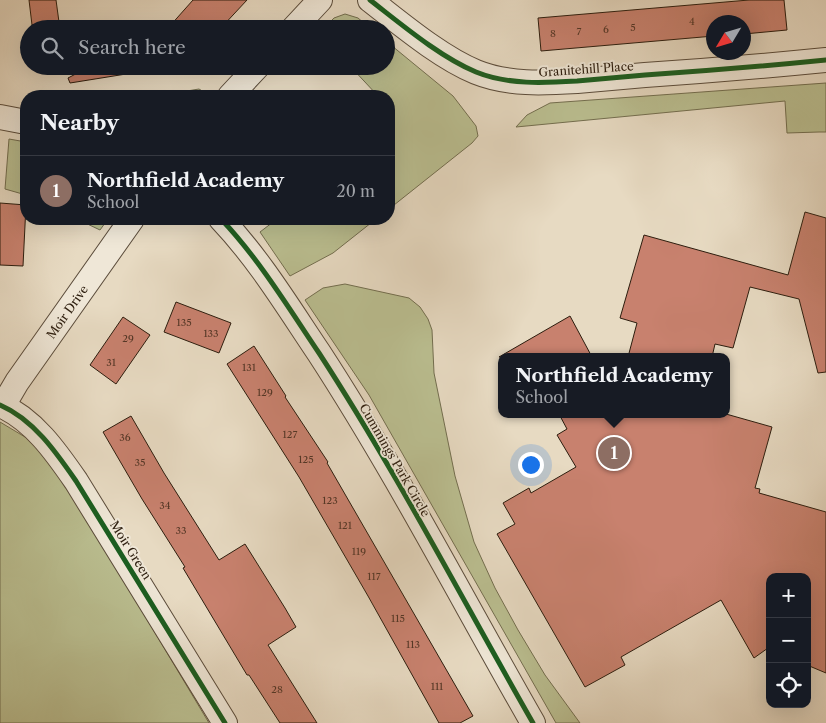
<!DOCTYPE html>
<meta charset="utf-8">
<style>
body{margin:0;font-family:"Libre Caslon Text",serif;background:#242831;color:#f1f3f6}
.controls{position:absolute;right:15px;bottom:15px;display:grid;overflow:hidden;border-radius:10px;box-shadow:0 5px 20px #0002}
.controls button{width:45px;height:45px;display:grid;place-items:center;padding:0;border:0;border-bottom:1px solid #363941;background:#171b24;color:#f1f3f6;font:25px sans-serif}
.compass{position:absolute;left:706px;top:15px;width:45px;height:45px;border-radius:50%;background:#171b24;box-shadow:0 5px 20px #0002;rotate:232deg}
.you{position:absolute;left:530px;top:464px;width:18px;height:18px;margin:-12px;border:4px solid #fff;border-radius:50%;background:#1a73e8;box-shadow:0 0 0 8px #1a73e833}
.badge{display:grid;place-items:center;width:32px;height:32px;border-radius:50%;background:#1a73e8;color:#fff;font-size:16px;font-weight:700}
.pin{position:absolute;translate:-50% -50%;border:2px solid #fff;box-shadow:0 1px 5px #0006}
.popup{position:absolute;left:498px;top:353px;width:232px;height:65px;box-sizing:border-box;display:grid;place-content:center;border-radius:10px;background:#171b24;filter:drop-shadow(0 1px 4px #0005);font-size:16px;white-space:nowrap;color:#9ea1a6}
.popup b{font-size:19px;color:#f1f3f6}
.popup::after{content:'';position:absolute;left:50%;top:100%;margin-left:-10px;border:10px solid transparent;border-top-color:#171b24}
.list{margin:0;padding:0;list-style:none}
h2{display:flex;justify-content:space-between;align-items:center;height:65px;margin:0;padding:0 20px;font-size:21px}
h2 small{font-size:16px;font-weight:400;color:#9ea1a6}
.list li{display:grid;grid-template-columns:32px 1fr auto;gap:15px;align-items:center;box-sizing:border-box;height:70px;padding:0 20px;border-top:1px solid #363941}
.list b{display:block;font-size:19px;white-space:nowrap}
.list p{margin:0;font-size:16px;white-space:nowrap;color:#9ea1a6}
.list em{font-size:16px;font-style:normal;color:#9ea1a6}
.icon{flex:none;width:28px;height:28px;fill:none;stroke:currentColor;stroke-width:2;stroke-linecap:round;stroke-linejoin:round}
.map{position:relative;flex:none;width:826px;height:723px;overflow:hidden}
.search{position:absolute;background:#171b24;box-shadow:0 5px 20px #0002;left:20px;top:20px;width:375px;height:55px;display:flex;align-items:center;gap:12px;box-sizing:border-box;padding:0 18px;border-radius:28px;color:#9ea1a6;font-size:19px}
.panel{position:absolute;background:#171b24;box-shadow:0 5px 20px #0002;left:20px;top:90px;width:375px;height:135px;border-radius:20px}
.map>svg:first-child{display:block}
.green{fill:#babe90;stroke:#736e4f}
.building{fill:#c8816e;stroke:#2c1d0e}
.lines{fill:none;stroke-linecap:round;stroke-linejoin:round}
.street-casing{stroke:#5b4c3b;stroke-width:26}
.street{stroke:#efe7d7;stroke-width:24}
.cycleway-casing{stroke:#efe7d7;stroke-width:8}
.cycleway{stroke:#1b5e20;stroke-width:5}
.labels{text-anchor:middle;dominant-baseline:central;stroke-width:4;stroke-linejoin:round;paint-order:stroke}
.number-label{font-size:10px;fill:#533626}
.street-label{font-size:12px;fill:#2c1d0e;stroke:#efe7d7}
</style>
<div class="map">
<svg width="826" height="723" viewBox="0 0 826 723">
<rect width="100%" height="100%" fill="#e7dac2"/>
<filter id="stains"><feTurbulence type="fractalNoise" baseFrequency=".004" numOctaves="4"/><feColorMatrix values="0 0 0 0 .2 0 0 0 0 .09 0 0 0 0 .02 0 0 0 .5 -.17"/></filter>
<radialGradient id="worn" r=".72"><stop offset=".6" stop-color="#630" stop-opacity="0"/><stop offset="1" stop-color="#630" stop-opacity=".3"/></radialGradient>
<path class="green" d="M345,14L358,18L371,29H323L334,18Z
M386,41L453,96L476,126L478,136L472,143L389,209V111L390,110L389,108V96H378L350,66H386Z
M826,83V132H819L787,133L785,101L516,127L527,115L550,103Z
M199,89L204,92L200,96H157Z
M9,139L26,142V195L5,189Z
M77,219H108L100,230Z
M277,219H376L333,253L290,276L260,232Z
M345,284L409,298L420,307L428,319L432,330L434,373L455,476L474,542L495,588L518,630L545,675L580,723H556L369,395L305,300L323,288Z
M0,422L25,437L56,467L209,723H0Z"/>
<path class="building" d="M29,0H56L59,22L32,25Z
M193,0H247L220,29H166L169,27Z
M749,0H784L787,30L744,34V22H714V36L541,51L538,18Z
M91,66H176L70,83L68,78Z
M0,203L26,205L23,266L0,265Z
M805,212L826,218V372L818,373L799,299L750,287L733,348L715,344L712,357H628L637,323L620,318L644,235L788,275Z
M176,302L231,323L219,353L164,332Z
M570,316L592,357H499Z
M123,317L150,335L116,384L90,365Z
M254,346L286,396L285,397L328,462L327,463L473,716L460,723H439L368,596L299,477L227,364Z
M559,414H726L772,427L755,488L760,489L759,493L826,512V673L807,665V577H770V649L768,648L754,658L721,600L621,657L625,665L585,687L497,534L515,524L503,503L529,488L531,493L576,467L557,435L567,429Z
M131,416L164,473L219,560L245,544L285,608L296,627L268,645L317,723H280L249,675H247L183,568L185,567L142,499L103,432Z"/>
<g class="lines">
<defs>
<g id="street">
<path d="M370,0C401,24 440,57 476,72C508,85 544,83 577,81C600,79 622,77 645,75C705,71 766,66 826,60"/>
<path d="M293,29L320,0"/>
<path d="M230,96L258,66"/>
<path d="M0,117L26,122"/>
<path d="M221,219C259,259 288,307 319,353C397,473 462,599 533,723"/>
<path d="M0,405C33,419 56,452 76,481L225,723"/>
<path id="s1" d="M3,406L17,382L132,219"/>
</g>
</defs>
<use href="#street" class="street-casing"/>
<use href="#street" class="street"/>
<defs>
<path id="cycleway" d="M370,0C401,24 440,57 476,72C508,85 544,83 577,81C600,79 622,77 645,75C705,71 766,66 826,60
M221,219C259,259 288,307 319,353C397,473 462,599 533,723
M0,405C33,419 56,452 76,481L225,723"/>
</defs>
<use href="#cycleway" class="cycleway-casing"/>
<use href="#cycleway" class="cycleway"/>
</g>
<g class="labels">
<g class="number-label">
<text x="692" y="21">4</text>
<text x="633" y="27">5</text>
<text x="606" y="29">6</text>
<text x="579" y="31">7</text>
<text x="553" y="33">8</text>
<text x="184" y="322">135</text>
<text x="211" y="333">133</text>
<text x="128" y="338">29</text>
<text x="111" y="362">31</text>
<text x="249" y="367">131</text>
<text x="265" y="392">129</text>
<text x="290" y="434">127</text>
<text x="125" y="437">36</text>
<text x="306" y="459">125</text>
<text x="140" y="462">35</text>
<text x="330" y="500">123</text>
<text x="165" y="505">34</text>
<text x="345" y="525">121</text>
<text x="181" y="530">33</text>
<text x="359" y="551">119</text>
<text x="374" y="576">117</text>
<text x="398" y="618">115</text>
<text x="413" y="644">113</text>
<text x="437" y="686">111</text>
<text x="277" y="689">28</text>
</g>
<g class="street-label">
<text transform="translate(586 69) rotate(-4)">Granitehill Place</text>
<text stroke="none"><textPath href="#s1" startOffset="114">Moir Drive</textPath></text>
<text transform="translate(395 460) rotate(60)">Cummings Park Circle</text>
<text transform="translate(131 550) rotate(58)">Moir Green</text>
</g>
</g>
<rect width="100%" height="100%" filter="url(#stains)"/>
<rect width="100%" height="100%" fill="url(#worn)"/>
</svg>
<div class="controls">
<button>+</button>
<button>−</button>
<button><svg class="icon" aria-label="locate" viewBox="0 0 24 24"><circle cx="12" cy="12" r="6"/><path d="M12 2v4M12 18v4M2 12h4M18 12h4"/></svg></button>
</div>
<svg class="compass" viewBox="-18 -18 36 36"><path d="M0-13l5 13h-10z" fill="#e53935"/><path d="M0 13l5-13h-10z" fill="#9ea1a6"/></svg>
<div class="you"></div>
<div class="pin badge" style="left:614px;top:453px;background:#8d6e63">1</div>
<div class="popup"><b>Northfield Academy</b>School</div>
<div class="search"><svg class="icon" aria-label="search" viewBox="0 0 24 24"><circle cx="10" cy="10" r="6"/><path d="M15 15l6 6"/></svg>Search here</div>
<section class="panel">
<h2>Nearby<small></small></h2>
<ul class="list">
<li><span class="badge" style="background:#8d6e63">1</span><div><b>Northfield Academy</b><p>School</p></div><em>20 m</em></li>
</ul>
</section>
</div>
